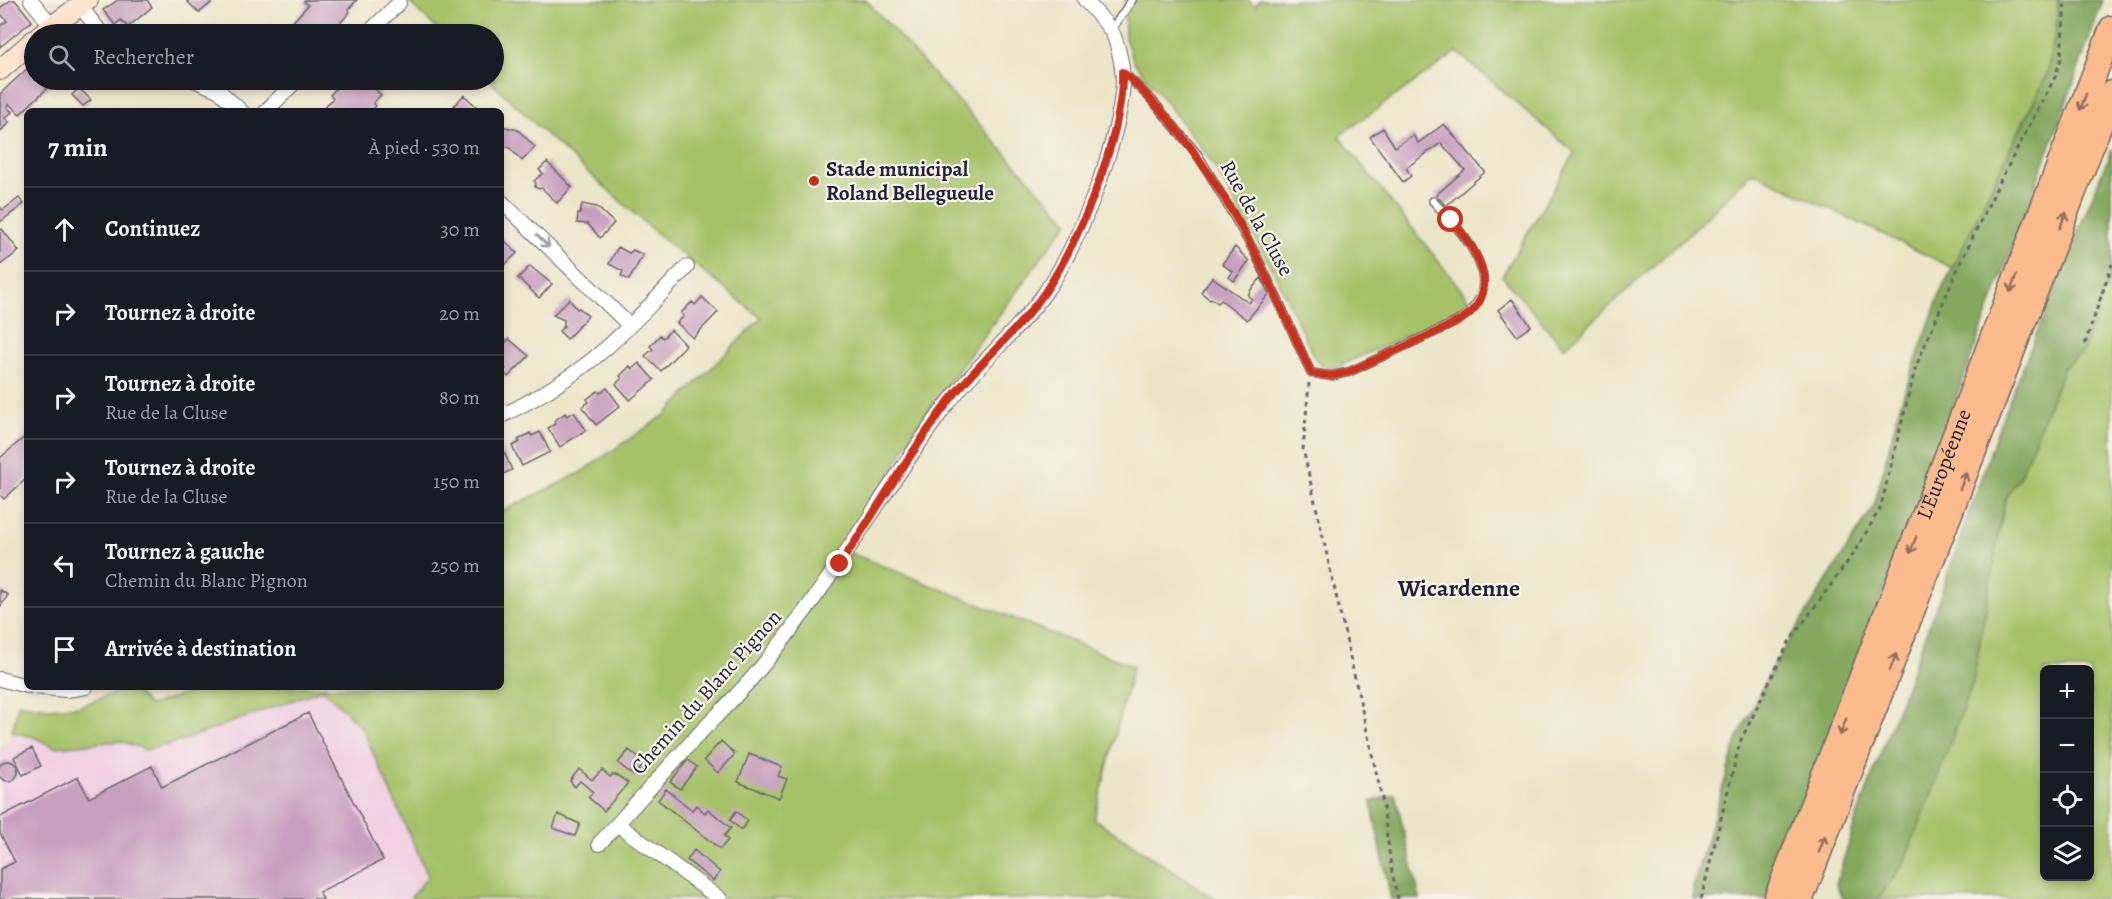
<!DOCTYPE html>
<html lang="fr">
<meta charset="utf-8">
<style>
body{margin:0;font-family:Alegreya,serif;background:#20242c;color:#f1f3f6}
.controls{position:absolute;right:18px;bottom:18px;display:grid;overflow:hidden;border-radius:9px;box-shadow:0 3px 9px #0003}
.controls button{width:54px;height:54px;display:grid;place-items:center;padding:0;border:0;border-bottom:2px solid #363941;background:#171b24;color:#f1f3f6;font:30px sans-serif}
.stop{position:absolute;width:18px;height:18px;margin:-14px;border:4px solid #c8321e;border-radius:50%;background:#fff}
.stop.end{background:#c8321e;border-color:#fff;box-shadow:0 2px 6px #0008}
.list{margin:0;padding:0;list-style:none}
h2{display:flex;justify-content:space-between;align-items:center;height:78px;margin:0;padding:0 24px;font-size:26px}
h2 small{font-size:20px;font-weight:400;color:#9ea1a6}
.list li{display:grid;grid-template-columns:39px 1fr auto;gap:18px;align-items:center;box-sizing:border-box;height:84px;padding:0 24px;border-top:2px solid #363941}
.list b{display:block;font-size:22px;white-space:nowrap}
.list p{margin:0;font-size:20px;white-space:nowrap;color:#9ea1a6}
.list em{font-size:20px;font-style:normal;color:#9ea1a6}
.icon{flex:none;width:33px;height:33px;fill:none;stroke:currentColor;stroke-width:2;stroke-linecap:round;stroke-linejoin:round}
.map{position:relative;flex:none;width:2112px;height:899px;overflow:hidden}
.search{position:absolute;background:#171b24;box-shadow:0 3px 9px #0003;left:24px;top:24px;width:480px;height:66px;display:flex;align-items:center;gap:15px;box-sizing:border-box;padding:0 21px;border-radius:33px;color:#9ea1a6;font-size:22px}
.panel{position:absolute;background:#171b24;box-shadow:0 3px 9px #0003;left:24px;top:108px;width:480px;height:582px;border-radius:9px}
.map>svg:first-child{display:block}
.built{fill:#f1d0e3}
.green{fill:#a6c269;stroke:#647252;stroke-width:1.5;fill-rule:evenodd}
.forest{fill:#84a85d;stroke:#53654c;stroke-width:1.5}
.building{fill:#c8a0bf}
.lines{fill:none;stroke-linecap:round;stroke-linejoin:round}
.lane-casing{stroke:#69676d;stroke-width:10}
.street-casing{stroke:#69676d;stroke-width:16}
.secondary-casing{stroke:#69676d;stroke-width:22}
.highway-casing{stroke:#69676d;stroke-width:27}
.path{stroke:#69676d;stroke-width:3;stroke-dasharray:4.5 4.5;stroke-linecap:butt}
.lane{stroke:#fff;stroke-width:7}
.street{stroke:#fff;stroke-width:14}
.secondary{stroke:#fde4d1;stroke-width:20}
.highway{stroke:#fbbb8c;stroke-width:24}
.oneway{stroke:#8e6e64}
.oneway2{stroke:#9c9ca7}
.route{stroke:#c8321e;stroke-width:8}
.poi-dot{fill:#c8321e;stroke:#f7f3e8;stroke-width:2}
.labels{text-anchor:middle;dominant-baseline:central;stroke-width:4.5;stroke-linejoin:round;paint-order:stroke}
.poi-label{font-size:21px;font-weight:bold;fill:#22223b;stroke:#f7f3e8;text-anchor:start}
.street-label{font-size:21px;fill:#22223b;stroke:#f7f3e8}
.quarter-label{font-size:24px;font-weight:bold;fill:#22223b;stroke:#f7f3e8}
</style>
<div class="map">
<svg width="2112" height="899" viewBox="0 0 2112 899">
<rect width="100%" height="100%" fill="#f7f3e8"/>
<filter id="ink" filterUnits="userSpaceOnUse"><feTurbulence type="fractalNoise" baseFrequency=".0167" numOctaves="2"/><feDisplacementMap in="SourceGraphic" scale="12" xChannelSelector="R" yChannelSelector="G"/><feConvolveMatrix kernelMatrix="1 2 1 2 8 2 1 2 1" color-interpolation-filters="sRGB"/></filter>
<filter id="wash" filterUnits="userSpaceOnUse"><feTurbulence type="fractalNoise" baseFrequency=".008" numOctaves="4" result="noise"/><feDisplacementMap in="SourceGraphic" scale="24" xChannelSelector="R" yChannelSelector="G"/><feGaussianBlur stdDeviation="1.35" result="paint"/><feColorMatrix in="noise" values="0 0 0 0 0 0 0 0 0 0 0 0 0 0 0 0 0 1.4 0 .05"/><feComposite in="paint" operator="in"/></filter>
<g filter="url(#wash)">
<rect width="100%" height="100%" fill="#ece6c9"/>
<path class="built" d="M323,689L362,728L428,876L411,897L412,899H0V746L8,744L12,732L33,737L55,747L121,741L146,750L181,741Z"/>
<path class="green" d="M407,0H866L1068,222L914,430L872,508L843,550L1133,666L1094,819L1215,899H412L411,897L428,876L362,728L323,689L181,741L146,750L121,741L55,747L33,737L12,732L19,703L47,708L80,706L131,687L149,706L206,687H501V512L578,474L666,414L761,318L657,234L552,140L489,80H494V34H442Z
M1248,0L1255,6L1260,0H2058L2056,30L2047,74L1993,183L1957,270L1753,172L1708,216L1564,348L1502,276L1575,153L1457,52L1339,136L1470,301L1458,312L1438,322L1337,367C1325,368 1321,367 1314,357L1274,272L1216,169L1198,143L1134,62L1125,38V0Z
M2112,269V899H1878L1903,864L1930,798L1973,681L2005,499L2020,476L2064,367L2083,352ZM2044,670H2090V876H2044Z"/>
<path class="forest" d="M2058,0H2103L2063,112L1816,772L1766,899H1693V886L1737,740L1774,664L1874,506L1900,405L1940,293L2047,74L2056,30Z
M2112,148V269L2083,352L2064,367L2020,476L2005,499L1973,681L1930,798L1903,864L1878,899H1843L1836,884L1856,819L1940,596L2001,421Z
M1395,794L1420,899H1391L1371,802Z"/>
<g id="blocks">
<path class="building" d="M11,0H15L32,21L0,47V26L7,21L0,13V8Z
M118,0H147L152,7L128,27L121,20L115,25L103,10Z
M186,0H209L211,3L199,13Z
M306,0H357L348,10L350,12L334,30L327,29L321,34H298L289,26L308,5L304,2Z
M34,62V80H56L20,114L9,104L7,107L12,112L5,118L9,122L0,132V94Z
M58,80H74L65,87Z
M351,80H366L381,95L373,103L376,106L371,111H321L333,98L330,95L342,82L345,86Z
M79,88L91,100L83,106L72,95Z
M464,95L481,111H452L450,110Z
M1444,124L1485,172L1446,206L1436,195L1465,170L1441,143L1406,168L1411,176L1403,182L1370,137L1383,128L1395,147L1413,135L1418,143Z
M505,127L518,130L535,147L522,161L509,147H501V136Z
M547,162L572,187L557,203L542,188L539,189L535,187L536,183L534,181L543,173L539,170Z
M19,198L24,204L0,222V207L3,210Z
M582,204L597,207L614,223L600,238L588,224L577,223L578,214H580Z
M2,229L19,251L0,265V230Z
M501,237L517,253L501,269Z
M618,247L629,253L633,250L643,255L629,280L621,276L623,271L609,264Z
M1235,247L1249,261L1234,281L1229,277L1233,272L1222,264Z
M530,266L552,284L539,298L518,278Z
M1212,277L1249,303L1252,299L1248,296L1250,291L1261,278L1269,294L1247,320L1221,300L1218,303L1211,298L1210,300L1201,292Z
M702,297L718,312L693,338L677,323L684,316L681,313L692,302L695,305Z
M569,299L577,309L579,308L588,316L567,339L559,331L564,326V320L553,315Z
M1512,299L1531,326L1517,336L1498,310Z
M671,330L686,345L661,371L645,356L653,349L650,346L660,335L663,338Z
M509,339L529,356L508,377L503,372L506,369L501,364V347Z
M639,363L654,380L630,400L616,384L622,378L620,376L630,366L632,369Z
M607,388L620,406L596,425L582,407L589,402L587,399L598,391L600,393Z
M574,412L586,430L560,447L548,428L555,424L554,421L565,413L567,416Z
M540,432L550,452L522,466L512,446L520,442L518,440L530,433L532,436Z
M27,435V478L4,499L0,495V458Z
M503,450L512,470L501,475V451Z
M0,590L8,595L0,607Z
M308,713L383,860L319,892L323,899H0V869L15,862L0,833V817L78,777L89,798L152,766L162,787Z
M721,741L735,754L718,773L704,760Z
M32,748L41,766L23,775L14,757Z
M629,750L645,763L634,776L618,763Z
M749,754L782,767L778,776L787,779L779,798L738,782Z
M688,760L697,767L680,789L670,782Z
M-2 771a10 10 0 1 1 20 0a10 10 0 1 1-20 0Z
M579,769L592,780L602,770L610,777L612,775H616L628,783L604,811L588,797L593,792L580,781L575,787L570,781Z
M666,789L692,810L696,805L705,813L708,809L731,828L724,836L728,840L720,849L658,800Z
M736,811L748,821L741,830L730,820Z
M558,814L580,824L575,836L553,828Z
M694,850L720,872L713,881L687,860Z"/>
</g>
</g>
<g filter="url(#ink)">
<use href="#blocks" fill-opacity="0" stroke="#69676d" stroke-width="1.5"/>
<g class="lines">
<defs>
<path id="lane" d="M1111,30L1132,0
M1124,73L1152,100L1198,155L1210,175L1255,253L1279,302L1311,373L1331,376L1349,372L1454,323C1515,288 1466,236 1433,201"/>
<path id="street" d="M31,0L52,26
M80,6L102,34
M367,34L399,3
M194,80L218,90L241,111
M380,80H383
M266,111L297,80
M501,201L629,325
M501,416C538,398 574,376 605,349C634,324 660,294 687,267
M0,679L27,686
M34,687L66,690L86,687
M617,824L720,899
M599,844C631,809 663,773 696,737C719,713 743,690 763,665C829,586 879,498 939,415C970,371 1013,337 1044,294C1079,245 1120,141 1123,82C1123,68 1119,49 1114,36C1108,23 1094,11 1085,0"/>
<path id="secondary" d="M41,34L88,0
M0,70L34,40"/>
<g id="highway">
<path id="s1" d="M1776,899L2112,28"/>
<path d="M1801,899L2112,93"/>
</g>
</defs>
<use href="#lane" class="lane-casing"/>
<use href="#street" class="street-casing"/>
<use href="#secondary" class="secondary-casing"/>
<use href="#highway" class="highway-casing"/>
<path class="path" d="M2085,344L2112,264
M1309,383L1303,449L1382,798L1392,873L1398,899
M1701,899L1740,742L1789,642L1854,553L1880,509L1916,366L1957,270L1997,187L2055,77L2061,59L2065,0"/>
<use href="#lane" class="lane"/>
<use href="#street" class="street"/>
<use href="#secondary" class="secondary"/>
<use href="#highway" class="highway"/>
</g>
<defs><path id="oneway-shaft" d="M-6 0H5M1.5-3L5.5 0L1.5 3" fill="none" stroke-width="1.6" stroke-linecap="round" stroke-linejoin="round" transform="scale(1.5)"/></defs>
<g class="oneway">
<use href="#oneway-shaft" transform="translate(2083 102) rotate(111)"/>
<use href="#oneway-shaft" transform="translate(2063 220) rotate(-69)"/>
<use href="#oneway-shaft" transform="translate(2013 284) rotate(111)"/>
<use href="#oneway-shaft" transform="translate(1963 481) rotate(-69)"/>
<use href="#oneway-shaft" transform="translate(1913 545) rotate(111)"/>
<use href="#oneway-shaft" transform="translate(1893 662) rotate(-69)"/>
<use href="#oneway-shaft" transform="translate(1843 727) rotate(111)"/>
<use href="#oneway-shaft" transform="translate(1822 844) rotate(-69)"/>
</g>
<use class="oneway2" href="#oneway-shaft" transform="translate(543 241) rotate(44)"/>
</g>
<g class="lines" filter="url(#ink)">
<path class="route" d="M840,564C877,510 909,453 949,401C976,366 1010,338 1037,303C1076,253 1124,135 1122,72C1140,86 1155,104 1170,121C1232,196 1272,285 1311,373L1331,376L1349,372C1374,360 1400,349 1425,337C1438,331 1454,325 1466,316C1503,288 1474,246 1451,220"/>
</g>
<circle class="poi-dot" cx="814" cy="181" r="6"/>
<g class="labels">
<g class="poi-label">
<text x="826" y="169">Stade municipal<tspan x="826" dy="24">Roland Bellegueule</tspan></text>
</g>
<g class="street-label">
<text transform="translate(1257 218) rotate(61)">Rue de la Cluse</text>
<text stroke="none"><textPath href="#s1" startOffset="466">L'Européenne</textPath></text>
<text transform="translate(706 692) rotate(-48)">Chemin du Blanc Pignon</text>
</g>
<g class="quarter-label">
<text x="1459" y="588">Wicardenne</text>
</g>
</g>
</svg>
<div class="controls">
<button>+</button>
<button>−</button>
<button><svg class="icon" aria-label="locate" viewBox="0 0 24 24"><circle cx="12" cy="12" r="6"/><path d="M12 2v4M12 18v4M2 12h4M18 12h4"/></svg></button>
<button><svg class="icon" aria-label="layers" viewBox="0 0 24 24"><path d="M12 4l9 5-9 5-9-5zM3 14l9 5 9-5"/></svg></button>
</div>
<div class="stop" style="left:1451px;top:220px"></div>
<div class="stop end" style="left:840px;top:564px"></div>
<div class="search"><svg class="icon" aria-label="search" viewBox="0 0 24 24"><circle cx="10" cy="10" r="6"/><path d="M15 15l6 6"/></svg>Rechercher</div>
<section class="panel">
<h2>7 min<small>À pied · 530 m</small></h2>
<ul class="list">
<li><svg class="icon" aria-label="ahead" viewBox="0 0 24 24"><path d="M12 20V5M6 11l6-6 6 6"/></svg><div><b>Continuez</b></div><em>30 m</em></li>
<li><svg class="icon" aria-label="right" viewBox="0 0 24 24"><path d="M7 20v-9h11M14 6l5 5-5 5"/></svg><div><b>Tournez à droite</b></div><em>20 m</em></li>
<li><svg class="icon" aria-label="right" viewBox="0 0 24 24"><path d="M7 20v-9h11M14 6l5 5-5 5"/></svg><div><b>Tournez à droite</b><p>Rue de la Cluse</p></div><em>80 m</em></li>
<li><svg class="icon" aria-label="right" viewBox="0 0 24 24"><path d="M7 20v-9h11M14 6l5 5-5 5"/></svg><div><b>Tournez à droite</b><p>Rue de la Cluse</p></div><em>150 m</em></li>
<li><svg class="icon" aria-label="left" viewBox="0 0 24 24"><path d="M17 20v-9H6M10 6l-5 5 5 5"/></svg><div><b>Tournez à gauche</b><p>Chemin du Blanc Pignon</p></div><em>250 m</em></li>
<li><svg class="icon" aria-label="arrive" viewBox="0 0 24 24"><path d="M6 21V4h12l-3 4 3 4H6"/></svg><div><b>Arrivée à destination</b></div></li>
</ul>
</section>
</div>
